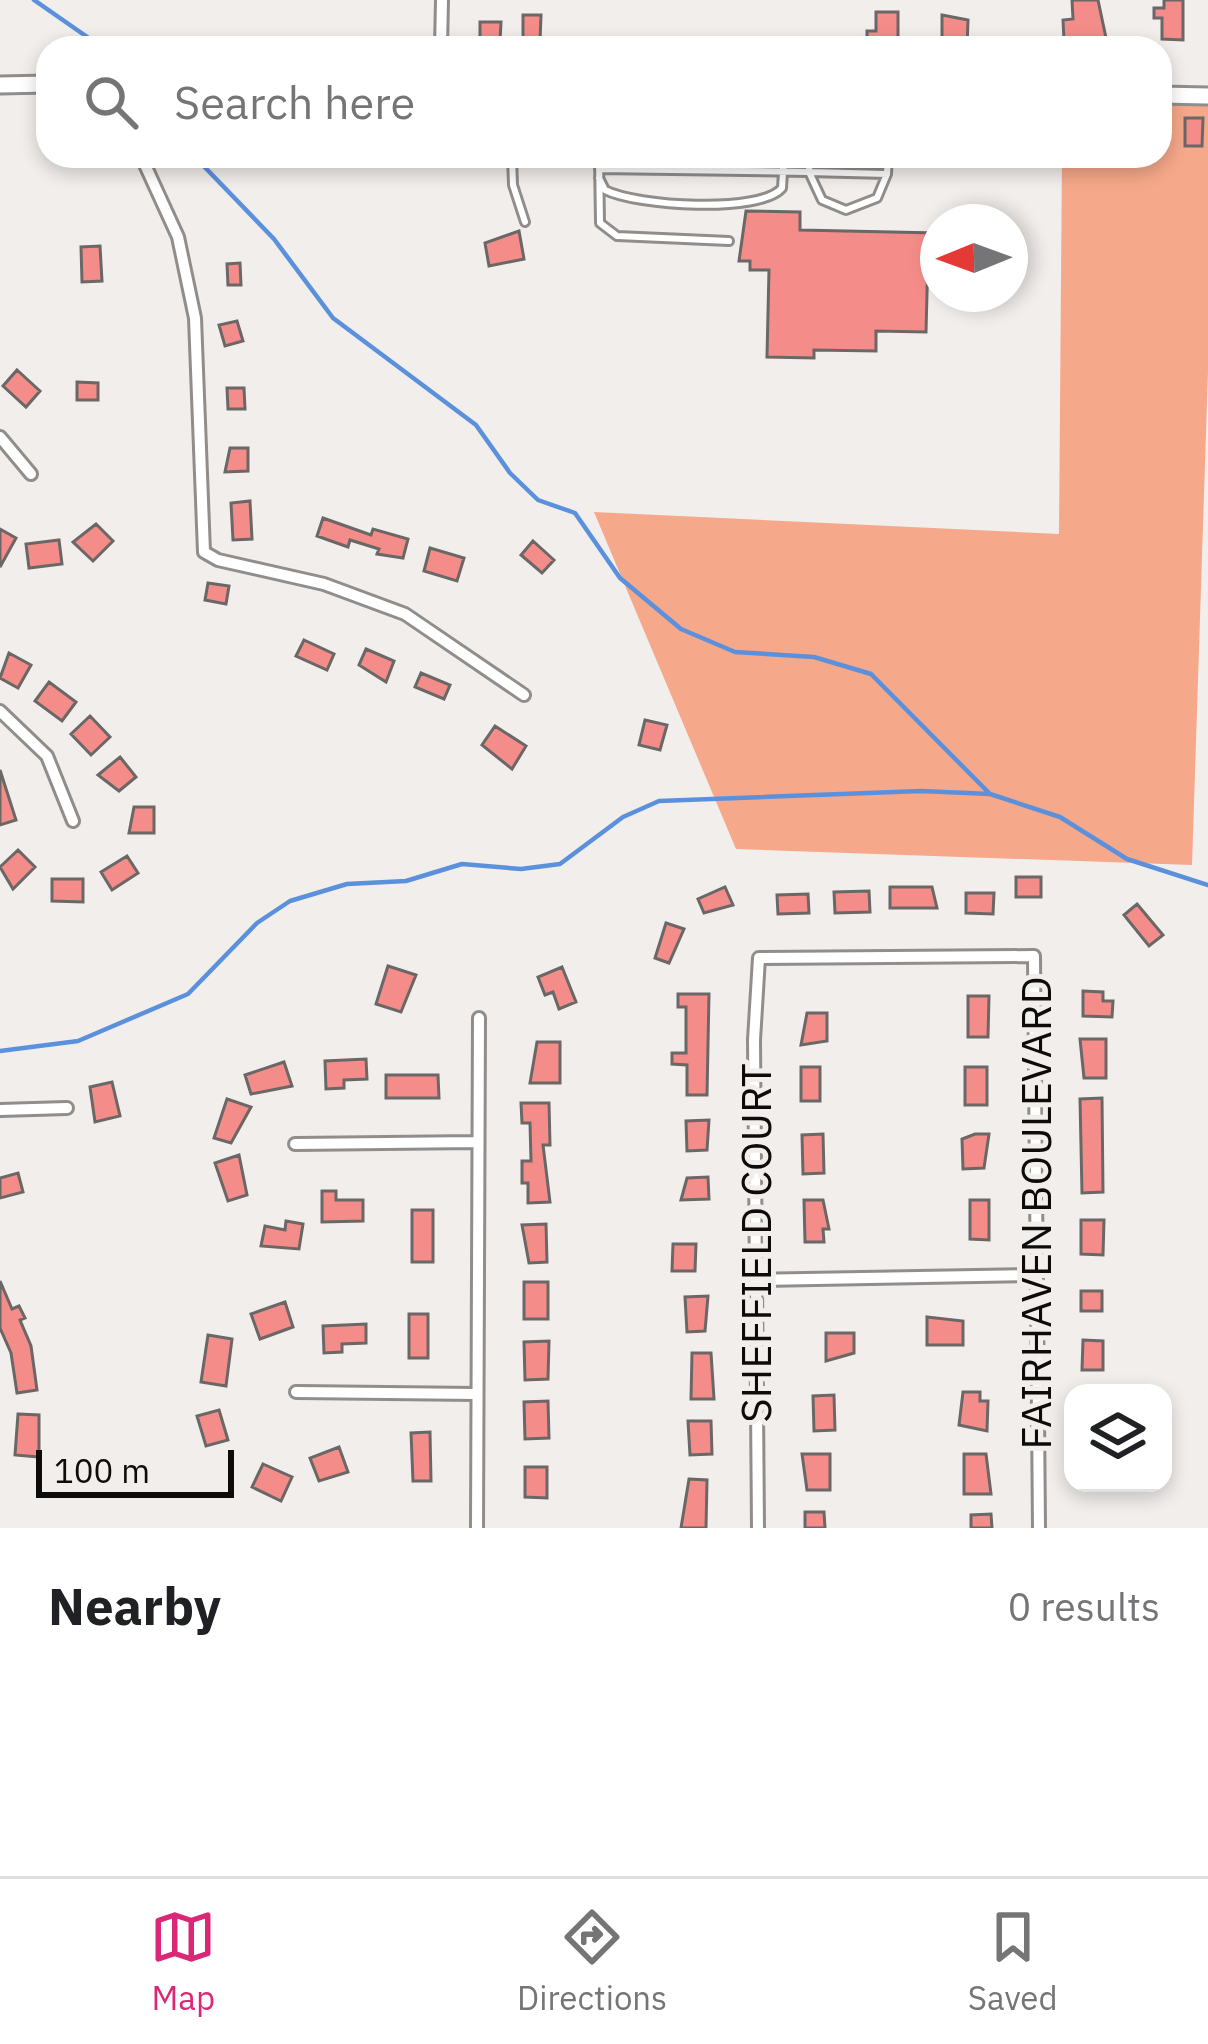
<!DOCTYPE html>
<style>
body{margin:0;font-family:"IBM Plex Sans",sans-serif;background:#f2f2f2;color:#202124}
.controls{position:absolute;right:36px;bottom:36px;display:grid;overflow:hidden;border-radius:24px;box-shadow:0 6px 18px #0003}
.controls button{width:108px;height:108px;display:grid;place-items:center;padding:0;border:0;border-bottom:3px solid #e0e0e0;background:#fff;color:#202124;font:60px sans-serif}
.compass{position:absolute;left:920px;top:204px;width:108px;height:108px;border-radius:50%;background:#fff;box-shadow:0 6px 18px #0003;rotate:269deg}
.scale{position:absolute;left:36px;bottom:30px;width:198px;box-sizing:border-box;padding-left:12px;border:6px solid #0d0c0b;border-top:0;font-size:33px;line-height:42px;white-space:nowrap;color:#0d0c0b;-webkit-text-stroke:9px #f2eeec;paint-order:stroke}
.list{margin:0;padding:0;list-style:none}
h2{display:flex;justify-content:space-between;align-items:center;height:156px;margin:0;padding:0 48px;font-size:51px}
h2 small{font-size:39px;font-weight:400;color:#757577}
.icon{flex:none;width:66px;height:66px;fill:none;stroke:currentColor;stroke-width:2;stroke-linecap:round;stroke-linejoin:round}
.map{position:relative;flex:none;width:1208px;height:1528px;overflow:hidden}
.search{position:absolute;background:#fff;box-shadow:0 6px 18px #0003;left:36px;right:36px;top:36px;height:132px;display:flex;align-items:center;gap:30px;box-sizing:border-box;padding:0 42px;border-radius:36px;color:#757577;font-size:45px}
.sheet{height:348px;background:#fff}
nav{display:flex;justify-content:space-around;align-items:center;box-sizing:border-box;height:168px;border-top:3px solid #e0e0e0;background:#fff;font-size:33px;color:#757577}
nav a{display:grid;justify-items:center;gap:6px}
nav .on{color:#db2777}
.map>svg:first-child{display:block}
.forest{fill:#f6a88a}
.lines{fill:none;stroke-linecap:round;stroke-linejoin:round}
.stream{stroke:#5b91dc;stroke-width:4.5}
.building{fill:#f48d8a;stroke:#6b6766;stroke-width:3}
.lane-casing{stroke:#918d8b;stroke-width:12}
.street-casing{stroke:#918d8b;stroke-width:16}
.secondary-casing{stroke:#918d8b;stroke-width:21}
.lane{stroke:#fff;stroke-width:6}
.street{stroke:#fff;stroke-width:10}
.secondary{stroke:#fff;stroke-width:15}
.labels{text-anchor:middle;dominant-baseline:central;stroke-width:10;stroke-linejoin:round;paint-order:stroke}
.street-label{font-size:42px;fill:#0d0c0b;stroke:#f2eeec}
</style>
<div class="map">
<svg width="1208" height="1528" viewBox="0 0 1208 1528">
<rect width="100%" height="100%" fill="#f2eeec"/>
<path class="forest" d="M1160,103L1208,105V371L1192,865L736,849L594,512L1059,534L1062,156H1160Z"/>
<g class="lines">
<path class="stream" d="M34,0L103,48
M194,156L274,239L333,318L476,425L510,473L538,500L575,513L620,578L681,629L735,652L814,657L871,674L990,794L1060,817L1127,859L1208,885
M0,1051L78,1041L188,994L257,923L290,901L347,884L406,881L462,864L521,869L560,864L623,817L659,801L921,791L990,794"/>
</g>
<path class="building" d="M1072,0H1098L1106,38L1064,41L1063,20L1073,19Z
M1164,0H1183V40L1162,39V18H1154V8H1164Z
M876,12H898V48H867V31H876Z
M523,15H541L540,41L523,40Z
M942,15L968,20L967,48L942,46Z
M480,22H501L500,41H480Z
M1185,118H1203L1202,146H1185Z
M746,211L800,212V230L937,233V255H928L926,332L876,331V351L814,350V358L767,357L769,270H750V261H739Z
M519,231L524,259L489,266L485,243Z
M100,246L102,281L82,282L81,247Z
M240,263L241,285H228L227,264Z
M237,321L243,341L225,346L219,325Z
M17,370L40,391L26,407L3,386Z
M77,382L98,383V400H77Z
M227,388H244L245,409H228Z
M230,448H248V471L225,472Z
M250,501L252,539L233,540L231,503Z
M323,518L371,535L373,529L408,539L403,558L377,554L379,549L350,540L348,547L317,536Z
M96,524L113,541L93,561L73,542Z
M0,529L16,538L0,567Z
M59,540L62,564L29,568L26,544Z
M533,541L554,560L542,573L521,555Z
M430,548L464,558L457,581L424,571Z
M208,583L229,586L226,604L205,600Z
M304,640L334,654L327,670L296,656Z
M366,649L394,661L386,682L359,665Z
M9,653L31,665L18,688L0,678Z
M421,673L450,685L444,699L415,687Z
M49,682L76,702L62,721L35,701Z
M90,716L110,737L91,755L71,734Z
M645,720L667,725L660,750L639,745Z
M495,726L526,746L512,769L482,745Z
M120,757L136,777L119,791L98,775Z
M0,770L16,820L0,825Z
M134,807H154V833H129Z
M18,850L35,867L13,889L0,867Z
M127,856L138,873L112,890L101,872Z
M1016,877H1041V897H1016Z
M52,879H83V902L52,901Z
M725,887L733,905L704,913L698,899Z
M890,887H932L937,908H890Z
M869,891L870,912L835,913L834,892Z
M966,893H994L993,914L966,913Z
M808,894L809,913L778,914L777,895Z
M1137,904L1163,935L1149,946L1124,915Z
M666,923L684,929L669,963L655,958Z
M388,966L416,975L401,1012L376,1004Z
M562,967L576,1002L559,1009L553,992L545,995L538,977Z
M1083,991L1103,992V1001H1113L1112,1017L1083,1016Z
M678,994H709L707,1095H687V1065L672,1064V1053H686V1007H678Z
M968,996H989L988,1037H968Z
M807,1013H827V1041L801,1045Z
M1080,1039H1106V1078H1084Z
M537,1042H560V1083H530Z
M366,1059L367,1079L344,1080V1088L326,1089L325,1061Z
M284,1062L292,1086L251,1094L245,1075Z
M801,1067H820V1101H801Z
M965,1067H987V1105H965Z
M386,1075H438L439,1098H386Z
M112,1082L120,1116L95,1122L90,1087Z
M1102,1098L1103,1192L1082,1193L1080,1099Z
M227,1099L251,1107L231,1143L214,1138Z
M521,1103H549L550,1145H543L550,1202L528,1203V1183H522V1161H531L530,1123H522Z
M709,1120L707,1150L687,1151L686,1121Z
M823,1134L824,1173L803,1174L802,1135Z
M975,1134H989L984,1168L963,1169L962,1139Z
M239,1155L247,1195L228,1201L215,1163Z
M18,1173L23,1192L0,1198V1178Z
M708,1177L709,1199L681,1200L687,1178Z
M322,1191H336V1200H363V1221L322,1222Z
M804,1200H823L829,1229H823L824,1242H805Z
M970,1200H989V1240L970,1239Z
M412,1210H433V1262H412Z
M1081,1220H1104L1103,1255L1081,1254Z
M286,1221L303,1224L299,1249L261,1246L265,1226L285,1230Z
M546,1224L547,1262L529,1263L522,1225Z
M673,1244H696L695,1271H672Z
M0,1281L12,1309L19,1306L25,1318L20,1320L31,1346L37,1390L17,1393L11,1353L0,1328Z
M524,1282H548V1319H524Z
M1081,1291H1102V1311H1081Z
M708,1296L705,1331L687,1332L685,1297Z
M285,1302L293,1327L260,1339L251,1314Z
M409,1314H428V1358H409Z
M927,1317L963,1321V1345H927Z
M366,1324V1343L342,1344V1352L324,1353L323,1326Z
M826,1333H854V1353L826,1361Z
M208,1335L232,1339L226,1386L201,1382Z
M1083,1340L1103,1341V1370H1082Z
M549,1341L548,1379L525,1380L524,1342Z
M692,1353H711L714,1399H691Z
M963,1392H980V1401H988L987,1431L959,1425Z
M834,1395L835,1430L814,1431L813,1396Z
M548,1401L549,1438L525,1439L524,1402Z
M219,1410L228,1440L206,1446L197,1416Z
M18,1414L39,1415V1457L15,1455Z
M688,1421H711L712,1454L690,1455Z
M430,1432L431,1481H413L411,1433Z
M339,1447L348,1472L319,1481L310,1458Z
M802,1454H830V1490H807Z
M964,1454H986L991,1494H964Z
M263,1464L292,1477L281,1501L252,1487Z
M525,1467H547V1498L525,1497Z
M689,1479L707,1480L706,1528H681Z
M805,1512H824L825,1528H805Z
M991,1514L992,1528H971V1515Z"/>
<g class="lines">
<defs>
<path id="lane" d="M512,156L513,185L525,222
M599,156L600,223L617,236L729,241
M810,156L809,172L887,174L888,156
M599,169L809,172L822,200L846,210L877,198L887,174
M599,178L605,190C636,206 760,214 782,188L784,156"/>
<path id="street" d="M441,48L442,0
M141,156L178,237L195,318L204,552L218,560L324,584L405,614L524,695
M0,437L31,474
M0,711L47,756L73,821
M0,1110L67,1108
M295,1144L475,1142
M755,1280L1034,1275
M296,1392L476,1394
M477,1528L479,1018
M758,1528L754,1040L759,958L1034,956L1039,1528"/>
<path id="secondary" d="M0,85L48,84
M1160,95L1208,96"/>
</defs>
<use href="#lane" class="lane-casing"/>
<use href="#street" class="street-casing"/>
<use href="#secondary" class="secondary-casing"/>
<use href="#lane" class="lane"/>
<use href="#street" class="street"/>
<use href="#secondary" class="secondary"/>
</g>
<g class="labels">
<g class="street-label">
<text transform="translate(1035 1213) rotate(-90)">FAIRHAVEN BOULEVARD</text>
<text transform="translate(755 1243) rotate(-90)">SHEFFIELD COURT</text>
</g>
</g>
</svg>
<div class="controls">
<button><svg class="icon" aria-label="layers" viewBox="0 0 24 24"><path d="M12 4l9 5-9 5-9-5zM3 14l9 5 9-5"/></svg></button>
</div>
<svg class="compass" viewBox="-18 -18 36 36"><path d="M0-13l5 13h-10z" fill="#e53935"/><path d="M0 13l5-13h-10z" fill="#757577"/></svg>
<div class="scale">100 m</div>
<div class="search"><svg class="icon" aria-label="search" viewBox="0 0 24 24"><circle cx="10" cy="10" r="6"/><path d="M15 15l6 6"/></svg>Search here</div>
</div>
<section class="sheet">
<h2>Nearby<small>0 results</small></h2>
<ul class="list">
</ul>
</section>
<nav>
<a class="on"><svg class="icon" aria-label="map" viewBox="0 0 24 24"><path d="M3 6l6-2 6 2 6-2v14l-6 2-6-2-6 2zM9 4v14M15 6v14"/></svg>Map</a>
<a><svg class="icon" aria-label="directions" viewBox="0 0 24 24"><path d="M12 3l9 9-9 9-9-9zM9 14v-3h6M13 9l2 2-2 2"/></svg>Directions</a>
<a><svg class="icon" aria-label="saved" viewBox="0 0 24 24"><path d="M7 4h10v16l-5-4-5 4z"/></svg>Saved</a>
</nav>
